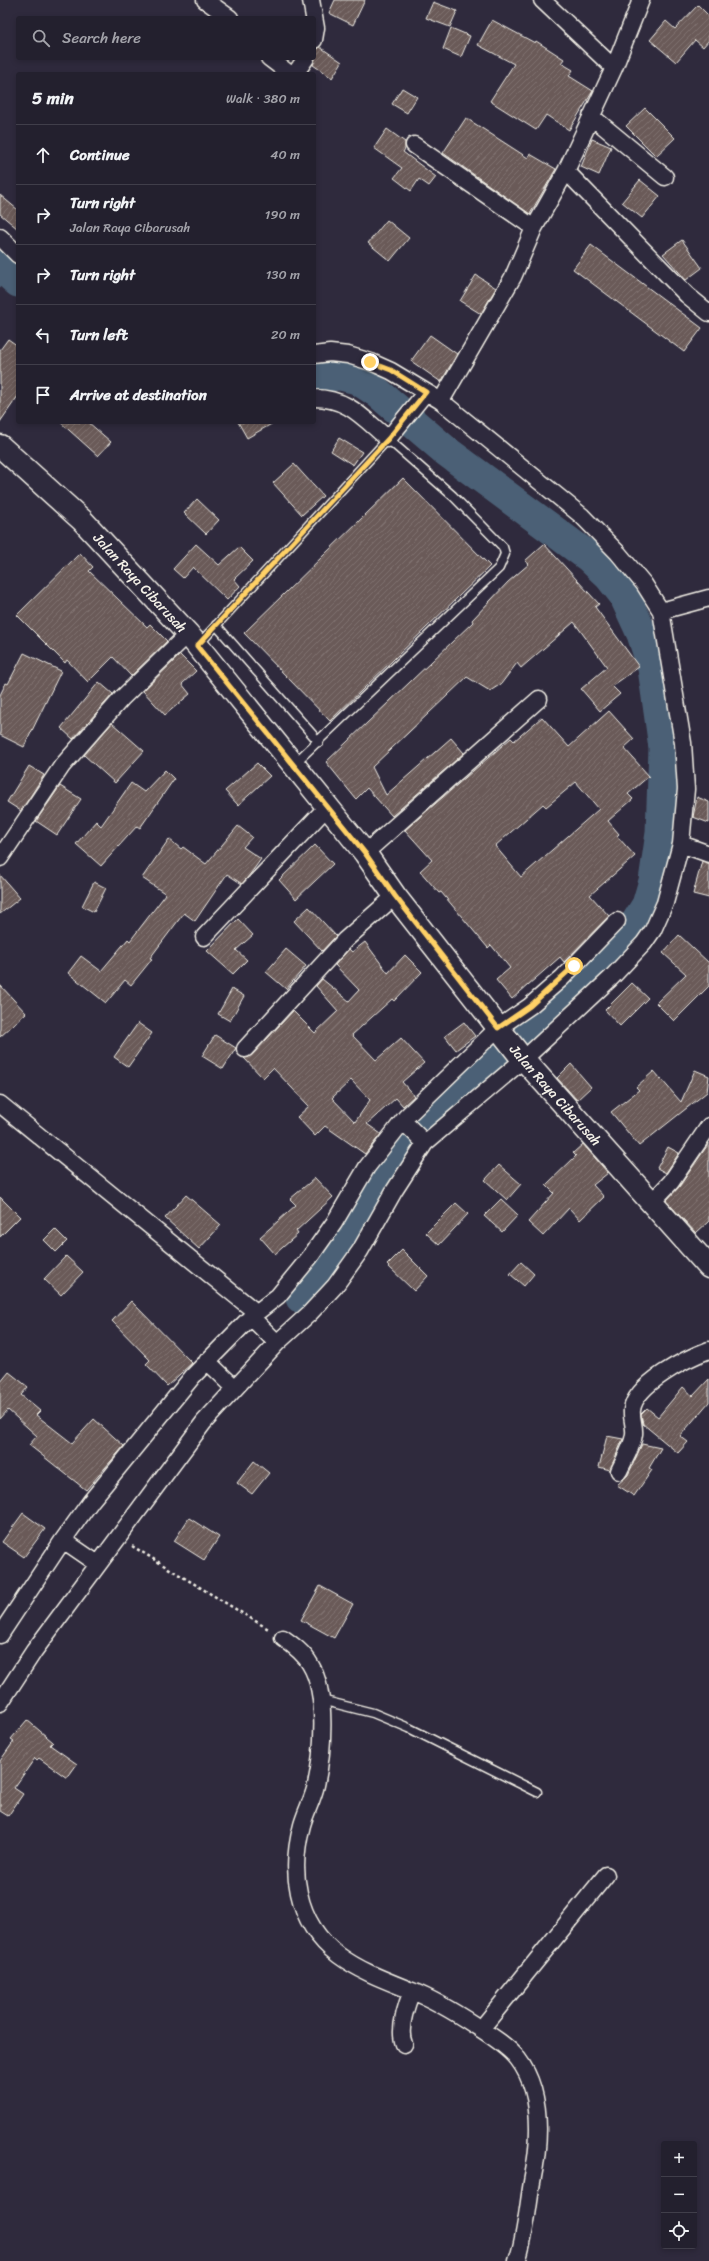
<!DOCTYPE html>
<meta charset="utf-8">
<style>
body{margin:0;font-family:Sriracha,sans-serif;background:#2f2d3a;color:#f1f3f6}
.controls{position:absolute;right:12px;bottom:12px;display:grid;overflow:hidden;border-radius:4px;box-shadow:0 2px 6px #0003}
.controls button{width:36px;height:36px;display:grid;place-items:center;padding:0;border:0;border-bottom:1px solid #403e4a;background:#23202e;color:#f1f3f6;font:20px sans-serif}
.stop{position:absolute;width:12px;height:12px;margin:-9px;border:3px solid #ffd166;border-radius:50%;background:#fff}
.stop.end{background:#ffd166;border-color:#fff;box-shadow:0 1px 4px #0008}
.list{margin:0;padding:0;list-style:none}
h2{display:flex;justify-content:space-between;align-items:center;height:52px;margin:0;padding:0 16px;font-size:17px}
h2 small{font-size:13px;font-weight:400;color:#a3a3aa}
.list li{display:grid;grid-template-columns:26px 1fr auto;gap:12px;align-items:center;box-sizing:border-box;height:60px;padding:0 16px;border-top:1px solid #403e4a}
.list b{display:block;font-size:15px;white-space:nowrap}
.list p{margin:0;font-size:13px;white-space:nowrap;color:#a3a3aa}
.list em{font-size:13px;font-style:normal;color:#a3a3aa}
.icon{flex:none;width:22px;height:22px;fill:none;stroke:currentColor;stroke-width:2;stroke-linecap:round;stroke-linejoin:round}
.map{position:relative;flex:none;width:709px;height:2261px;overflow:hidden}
.search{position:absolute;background:#23202e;box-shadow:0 2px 6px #0003;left:16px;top:16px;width:300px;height:44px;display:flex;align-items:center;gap:10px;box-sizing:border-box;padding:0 14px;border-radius:4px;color:#a3a3aa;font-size:15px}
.panel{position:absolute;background:#23202e;box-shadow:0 2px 6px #0003;left:16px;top:72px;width:300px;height:352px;border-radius:4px}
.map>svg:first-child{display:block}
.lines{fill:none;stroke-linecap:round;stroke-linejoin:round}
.river{stroke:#4b6176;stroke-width:31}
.building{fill:url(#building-hatch);stroke:#f4f1e8;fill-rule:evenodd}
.lane-casing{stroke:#f4f1e8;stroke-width:11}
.street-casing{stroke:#f4f1e8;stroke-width:19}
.primary-casing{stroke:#f4f1e8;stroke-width:25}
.path{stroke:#f4f1e8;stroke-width:2.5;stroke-dasharray:3 3;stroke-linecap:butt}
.lane{stroke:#2f2a3d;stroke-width:8}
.street{stroke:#2f2a3d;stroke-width:16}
.primary{stroke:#2f2a3d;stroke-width:22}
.route{stroke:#ffd166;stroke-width:5}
.labels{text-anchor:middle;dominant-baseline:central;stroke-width:3.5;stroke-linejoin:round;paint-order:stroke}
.street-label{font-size:14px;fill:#f4f1e8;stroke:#2f2a3d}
</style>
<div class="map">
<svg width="709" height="2261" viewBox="0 0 709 2261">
<defs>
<pattern id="building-hatch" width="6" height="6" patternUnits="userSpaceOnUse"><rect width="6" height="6" fill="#6a5a58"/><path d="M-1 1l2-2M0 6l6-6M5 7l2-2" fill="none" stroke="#807270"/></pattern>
</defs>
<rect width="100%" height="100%" fill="#2f2a3d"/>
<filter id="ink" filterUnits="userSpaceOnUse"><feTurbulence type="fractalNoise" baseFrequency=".025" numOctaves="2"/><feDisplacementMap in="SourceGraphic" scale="8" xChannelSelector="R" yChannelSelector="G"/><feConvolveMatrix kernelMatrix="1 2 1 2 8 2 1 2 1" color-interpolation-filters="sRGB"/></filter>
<g filter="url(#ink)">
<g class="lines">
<path class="river" d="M0,266L18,282
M301,1298L342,1245L397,1148L424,1116L492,1061L557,1001L607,961L624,942L647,905L654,881L661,833L664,748L653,668L642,634L624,595L609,576L589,557L446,451L377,392L357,379L340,375L314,377"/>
</g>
<path class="building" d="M335,0H365L353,25L329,13Z
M433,2L457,11L450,27L426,18Z
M698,5L709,16V40L703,47L695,40L676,62L650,40L666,21L675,29Z
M492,20L535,43L536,41L564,59L561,63L573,70L569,76L593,91L569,130L546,115L536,130L490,101L514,64L478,45Z
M451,28L470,36L461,57L443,49Z
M320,47L342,62L332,78L313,65L315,59L314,53Z
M402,88L417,97L407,113L392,104Z
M645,108L675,138L656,156L626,126Z
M466,118L528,158L530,154L556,169L530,214L443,153Z
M387,129L405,142V149L403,152L436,177L429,186L419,179L411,191L394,178L402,168L374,148Z
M592,139L611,147L599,175L581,167Z
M640,180L660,196L642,218L622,202Z
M0,195L18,210V229L0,214Z
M387,220L409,238L390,261L368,243Z
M682,240L702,268L686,280L663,254Z
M591,245L702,328L684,352L573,269Z
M476,275L496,288L481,314L460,301Z
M430,335L457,354L441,382L411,361Z
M8,339L18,346V396L0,422V350Z
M60,422H88L111,442L98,456Z
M238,422H275L247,438Z
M339,438L362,452L353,465L331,451Z
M294,464L323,496L302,515L273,483Z
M403,478L490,566L330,721L244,633Z
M197,499L219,520L206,534L184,513Z
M196,544L219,565L239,547L253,561L234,579L240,586L227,600L193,567L183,578L173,569Z
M544,544L599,604L595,607L639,667L612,686L620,694L600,711L581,689L607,667L574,622L521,668L517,663L501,684L490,691L467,677L372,767L386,795L451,738L464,753L392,816L367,788L356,799L326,762L473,622L472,620L508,582L529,564L525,561Z
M80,553L93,567L89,571L147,627L150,624L167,641L131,676L113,657L88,682L67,660L65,663L17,615Z
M24,653L61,671L24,747L0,735V695L6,683L8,684Z
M180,655L196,671L182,684L190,694L165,715L143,691Z
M99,682L113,694L73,739L61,728Z
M609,711L634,739L624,748L649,776L628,794L633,799L608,821L619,834L617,836L635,856L590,895L609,916L564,962L560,957L512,999L496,980L510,968L491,945L488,948L441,892L439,893L420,871L432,860L405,830L511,738L514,741L542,717L569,747ZM576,782L599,809L521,877L495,846L543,804L546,807Z
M112,723L144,751L115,783L84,755Z
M257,763L270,776L238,805L225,791Z
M29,766L44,775L21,811L7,802Z
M165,770L174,779L140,828L137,826L101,866L76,844L96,821L101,826L131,783L144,792Z
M60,786L81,799L57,835L36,821Z
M697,797L709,802V823L693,817Z
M238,826L252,837L243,847L261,859L251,873L242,884L227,874L195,921L184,913L150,958L152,959L131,985L125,980L106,1003L68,973L81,956L101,971L128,939L130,941L166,894L142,878L169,839L181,849L183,847L206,864Z
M315,845L333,864L296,899L279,880Z
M702,861L709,863V898L693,894Z
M0,875L20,898L0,914Z
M94,882L106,888L94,912L82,906Z
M309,907L336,936L322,951L294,921Z
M238,919L253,935L236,950L247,960L233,974L207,951Z
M679,935L709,963V986L674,1021L656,1003L686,974L663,953Z
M365,942L388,973L405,955L422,972L394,1001L392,999L352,1035L376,1060L401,1038L424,1063L402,1082L414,1096L403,1106L396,1098L367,1124L381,1134L365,1154L325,1126L315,1136L297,1117L309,1106L273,1068L263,1078L244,1058L252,1055L293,1011L315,1033L338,1011L316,986L322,979L349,1001L359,990L335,965L349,949L352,952ZM351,1080L370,1100L355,1122L332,1098Z
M286,949L306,966L286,989L266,972Z
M632,983L648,998L620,1026L605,1010Z
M0,985L26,1013L0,1037Z
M232,989L244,996L230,1021L218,1014Z
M464,1022L475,1036L456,1050L445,1036Z
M138,1023L152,1033L128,1067L114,1057Z
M215,1035L236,1048L223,1069L202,1056Z
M571,1064L591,1087L577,1100L557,1078Z
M695,1070L709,1076L707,1092L639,1146L611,1112L639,1090L636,1087L654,1071L681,1102Z
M709,1143V1221L696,1233L666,1201L679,1187Z
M583,1144L608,1173L593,1185L604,1197L580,1220L569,1208L543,1236L528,1222L554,1193L546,1185L576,1156L573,1153Z
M668,1147L679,1153L666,1173L657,1168Z
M499,1165L521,1184L507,1200L485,1180Z
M315,1178L333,1197L296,1231L298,1234L275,1254L260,1237L296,1205L290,1199Z
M186,1195L221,1225L199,1249L165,1218Z
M0,1197L20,1217L0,1237Z
M501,1199L518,1215L502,1232L484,1216Z
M456,1203L468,1214L439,1245L426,1233Z
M55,1229L67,1241L56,1252L44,1240Z
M402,1250L428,1276L414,1291L387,1265Z
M66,1256L83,1272L61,1295L44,1279Z
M521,1262L534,1274L524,1286L510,1274Z
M131,1301L192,1363L167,1386L146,1364L150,1360L112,1321Z
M9,1372L28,1387L21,1395L40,1411L36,1415L72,1443L94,1419L124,1446L86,1490L29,1445L37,1436L8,1410L0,1419V1383Z
M709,1379V1402L680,1436L688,1442L678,1453L643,1424L641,1414L647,1408L658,1417L683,1387L693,1396Z
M607,1436L623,1439L610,1470L599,1467Z
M642,1444L661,1448L649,1468L652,1470L634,1496L617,1485L628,1475Z
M254,1461L269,1473L252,1494L237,1483Z
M23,1513L45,1529L24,1557L2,1542Z
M189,1518L219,1537L204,1560L174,1541Z
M320,1586L353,1604L334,1638L301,1620Z
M27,1720L53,1742L50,1745L77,1764L67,1778L39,1758L37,1760L35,1758L14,1788L23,1794L8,1816L0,1811V1761L14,1741L11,1739Z"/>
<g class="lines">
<defs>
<path id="lane" d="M216,625L319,742
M199,644L388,439L453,496L503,547L505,554L499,568L295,763
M321,1700L373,1713L409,1728L537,1792"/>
<path id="street" d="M205,0L230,18
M311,0L316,28L314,40
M542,0L614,68
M269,58L290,74
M295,74L306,58
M591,116L665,177
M414,145L534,228
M566,171L687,295L709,313
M0,237L18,255
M314,398C348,398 363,418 388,439L426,392
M441,401L513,277L534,228L566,171L614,68L641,0
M661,611L709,598
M681,844L709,854
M365,853L539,699
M0,858L62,766L122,698L188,634
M204,937L327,807
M245,1049L345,940L395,896
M0,1104L257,1313
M403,1121L425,1143
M652,1202L671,1182L709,1126
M251,1317L277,1343
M207,1361L235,1388
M619,1471C624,1460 633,1446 634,1434C635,1427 631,1418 632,1410C635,1384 687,1358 709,1350
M98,1564L63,1540L91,1501L193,1376L251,1317L278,1296L310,1257L334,1223L367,1167L406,1117L498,1028L530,1006L562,978L617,921
M0,1635L63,1540
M283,1638C293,1645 304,1653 310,1664C328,1693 323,1753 316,1785C313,1799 306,1811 302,1825C296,1847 294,1871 299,1893C312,1954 362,1971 412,1991C435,2000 456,2013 476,2026C490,2035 508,2046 518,2059C544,2093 540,2143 532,2182C528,2205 525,2240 517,2261
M0,1703L34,1651L204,1422L277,1343L310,1313L335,1286L360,1251L394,1191L425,1143L524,1059L611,978L644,943L653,930L665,903L681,844L686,789L683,743L661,611L644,584L618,553L582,516L441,401L391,371L371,362L348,355L330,353L314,355
M481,2029L606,1875
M404,2044C398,2030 406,2006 412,1991"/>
<g id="primary">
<path id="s1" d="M0,446L82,520L188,634L365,853L395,896L518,1053L709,1267"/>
</g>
</defs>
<use href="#lane" class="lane-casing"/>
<use href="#street" class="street-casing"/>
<use href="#primary" class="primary-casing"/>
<path class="path" d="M132,1546L270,1630"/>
<use href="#lane" class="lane"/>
<use href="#street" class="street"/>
<use href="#primary" class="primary"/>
</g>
</g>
<g class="lines" filter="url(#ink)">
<path class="route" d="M370,362L391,370L426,392L388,439L197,646L365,853L395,896L498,1028L530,1006L574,966"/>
</g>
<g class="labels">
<g class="street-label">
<text stroke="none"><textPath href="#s1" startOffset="196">Jalan Raya Cibarusah</textPath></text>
<text stroke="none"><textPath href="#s1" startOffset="856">Jalan Raya Cibarusah</textPath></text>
</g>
</g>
</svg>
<div class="controls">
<button>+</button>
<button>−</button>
<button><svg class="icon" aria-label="locate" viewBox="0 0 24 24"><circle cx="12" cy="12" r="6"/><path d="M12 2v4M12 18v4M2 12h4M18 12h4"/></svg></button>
</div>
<div class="stop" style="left:574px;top:966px"></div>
<div class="stop end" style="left:370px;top:362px"></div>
<div class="search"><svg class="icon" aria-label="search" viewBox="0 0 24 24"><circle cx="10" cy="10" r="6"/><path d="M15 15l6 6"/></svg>Search here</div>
<section class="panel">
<h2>5 min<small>Walk · 380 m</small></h2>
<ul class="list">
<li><svg class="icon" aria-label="ahead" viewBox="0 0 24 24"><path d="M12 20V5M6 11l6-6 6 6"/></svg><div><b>Continue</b></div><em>40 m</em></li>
<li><svg class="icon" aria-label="right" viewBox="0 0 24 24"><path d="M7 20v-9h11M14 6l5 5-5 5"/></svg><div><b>Turn right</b><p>Jalan Raya Cibarusah</p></div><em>190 m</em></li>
<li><svg class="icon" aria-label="right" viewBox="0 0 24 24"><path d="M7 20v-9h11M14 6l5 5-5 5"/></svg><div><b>Turn right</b></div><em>130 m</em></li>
<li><svg class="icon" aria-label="left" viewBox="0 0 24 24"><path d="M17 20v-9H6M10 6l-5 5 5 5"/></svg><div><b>Turn left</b></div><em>20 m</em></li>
<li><svg class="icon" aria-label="arrive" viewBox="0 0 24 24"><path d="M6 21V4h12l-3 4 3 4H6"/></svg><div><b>Arrive at destination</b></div></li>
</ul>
</section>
</div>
